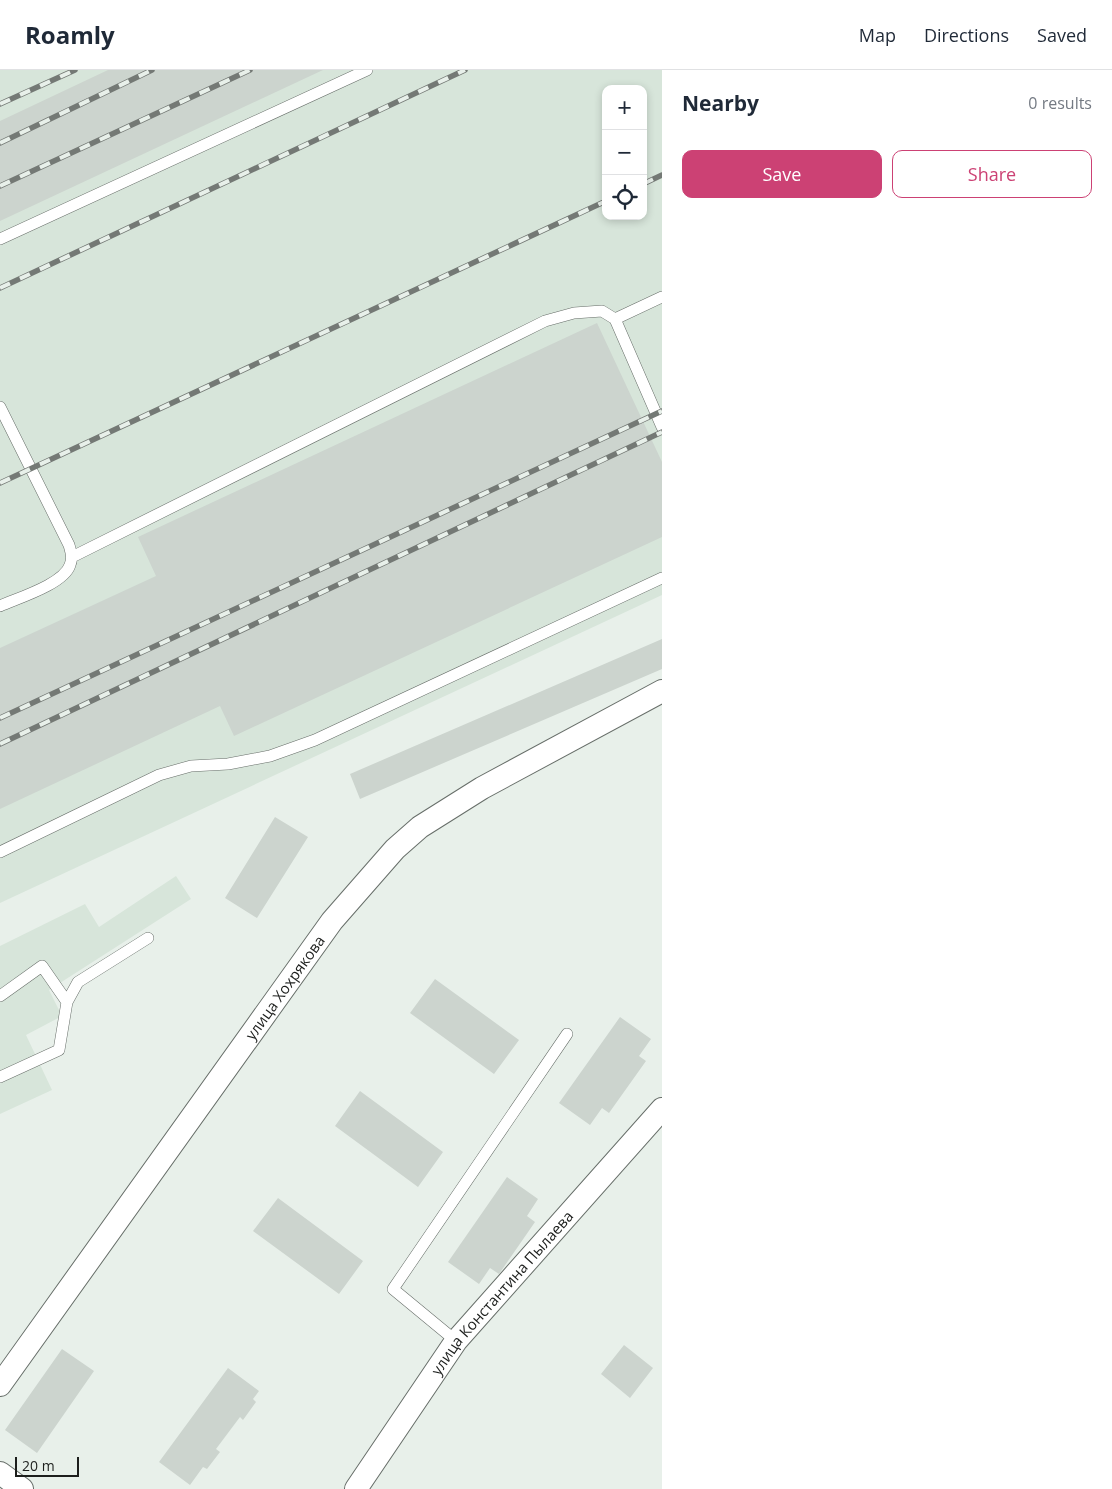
<!DOCTYPE html>
<meta charset="utf-8">
<style>
body{margin:0;font-family:"Open Sans",sans-serif;background:#f6f6f7;color:#1f2937}
.controls{position:absolute;right:15px;top:15px;display:grid;overflow:hidden;border-radius:10px;box-shadow:0 2px 8px #0003}
.controls button{width:45px;height:45px;display:grid;place-items:center;padding:0;border:0;border-bottom:1px solid #e0e1e3;background:#fff;color:#1f2937;font:25px sans-serif}
.scale{position:absolute;left:15px;bottom:12px;width:64px;box-sizing:border-box;padding-left:5px;border:2px solid #1c1e1c;border-top:0;font-size:14px;line-height:18px;white-space:nowrap;color:#1c1e1c;-webkit-text-stroke:4px #e8f0ea;paint-order:stroke}
.list{margin:0;padding:0;list-style:none}
h2{display:flex;justify-content:space-between;align-items:center;height:65px;margin:0;padding:0 20px;font-size:21px}
h2 small{font-size:16px;font-weight:400;color:#747a83}
.actions{display:flex;gap:10px;padding:15px 20px}
.actions a{flex:1;padding:11px 0;border:1px solid #cc4174;border-radius:10px;text-align:center;font-size:18px;color:#cc4174}
.actions .main{background:#cc4174;color:#fff}
.icon{flex:none;width:28px;height:28px;fill:none;stroke:currentColor;stroke-width:2;stroke-linecap:round;stroke-linejoin:round}
.map{position:relative;flex:none;width:662px;height:1419px;overflow:hidden}
header{display:flex;align-items:center;gap:30px;box-sizing:border-box;height:70px;padding:0 25px;background:#fff;border-bottom:1px solid #e0e1e3}
header strong{font-size:24px}
nav{display:flex;gap:28px;margin-inline-start:auto;font-size:18px}
main{display:flex}
aside{flex:1;background:#fff}
.map>svg:first-child{display:block}
.built{fill:#d7e5da;fill-rule:evenodd}
.building{fill:#ccd4ce}
.lines{fill:none;stroke-linecap:round;stroke-linejoin:round}
.lane-casing{stroke:#676e69;stroke-width:12}
.street-casing{stroke:#676e69;stroke-width:24}
.lane{stroke:#fff;stroke-width:11}
.street{stroke:#fff;stroke-width:22}
.rail-casing{stroke:#747975;stroke-width:5.5}
.rail{stroke:#e8f0ea;stroke-width:4;stroke-dasharray:11;stroke-linecap:butt}
.labels{text-anchor:middle;dominant-baseline:central;stroke-width:5;stroke-linejoin:round;paint-order:stroke}
.street-label{font-size:15px;fill:#1c1e1c;stroke:#e8f0ea}
</style>
<header>
<strong>Roamly</strong>
<nav><a>Map</a><a>Directions</a><a>Saved</a></nav>
</header>
<main>
<div class="map">
<svg width="662" height="1419" viewBox="0 0 662 1419">
<rect width="100%" height="100%" fill="#e8f0ea"/>
<path class="built" d="M0,0H662V525L0,833ZM606,19H643V146H606Z
M176,806L191,829L49,920L62,946L26,965L52,1020L0,1044V876L85,834L99,857Z"/>
<path class="building" d="M108,0H323L0,151V51Z
M597,253L662,392V467L234,666L220,636L0,739V578L156,506L138,467Z
M662,569V599L360,729L350,704Z
M275,747L308,767L257,848L225,828Z
M435,909L519,970L494,1004L410,943Z
M620,947L651,969L639,986L646,991L609,1043L602,1038L590,1055L559,1033Z
M360,1021L443,1082L418,1117L335,1056Z
M507,1107L538,1129L527,1146L535,1152L499,1204L490,1198L479,1214L448,1192Z
M278,1128L363,1191L339,1224L253,1161Z
M624,1275L653,1298L630,1328L601,1304Z
M62,1279L94,1301L37,1383L5,1360Z
M228,1298L259,1321L253,1329L256,1332L243,1350L240,1347L216,1379L220,1382L207,1399L203,1397L190,1415L159,1392Z"/>
<g class="lines">
<defs>
<path id="lane" d="M0,169L367,0
M615,249L662,357
M0,337L69,475C71,482 73,488 70,495C64,514 18,528 0,536
M72,487L545,251L574,243L602,241L615,249L662,227
M0,782L159,705L191,696L228,694L270,686L315,670L662,508
M0,926L42,896L67,932L78,912L148,868
M0,1007L59,980L67,932
M456,1271L393,1219L567,964"/>
<g id="street">
<path id="s1" d="M0,1315L332,851L395,779L420,757L482,718L662,621"/>
<path d="M0,1403L22,1419"/>
<path id="s2" d="M356,1419L456,1271L662,1039"/>
</g>
</defs>
<use href="#lane" class="lane-casing"/>
<use href="#street" class="street-casing"/>
<use href="#lane" class="lane"/>
<use href="#street" class="street"/>
<defs>
<path id="rail" d="M0,34L75,0
M0,73L152,0
M643,114L662,105
M0,116L250,0
M0,218L465,0
M0,413L606,131
M0,648L662,341
M0,674L662,362"/>
</defs>
<use href="#rail" class="rail-casing"/>
<use href="#rail" class="rail"/>
</g>
<g class="labels">
<g class="street-label">
<text stroke="none"><textPath href="#s1" startOffset="489">улица Хохрякова</textPath></text>
<text stroke="none"><textPath href="#s2" startOffset="245">улица Константина Пылаева</textPath></text>
</g>
</g>
</svg>
<div class="controls">
<button>+</button>
<button>−</button>
<button><svg class="icon" aria-label="locate" viewBox="0 0 24 24"><circle cx="12" cy="12" r="6"/><path d="M12 2v4M12 18v4M2 12h4M18 12h4"/></svg></button>
</div>
<div class="scale">20 m</div>
</div>
<aside>
<h2>Nearby<small>0 results</small></h2>
<ul class="list">
</ul>
<div class="actions"><a class="main">Save</a><a>Share</a></div>
</aside>
</main>
